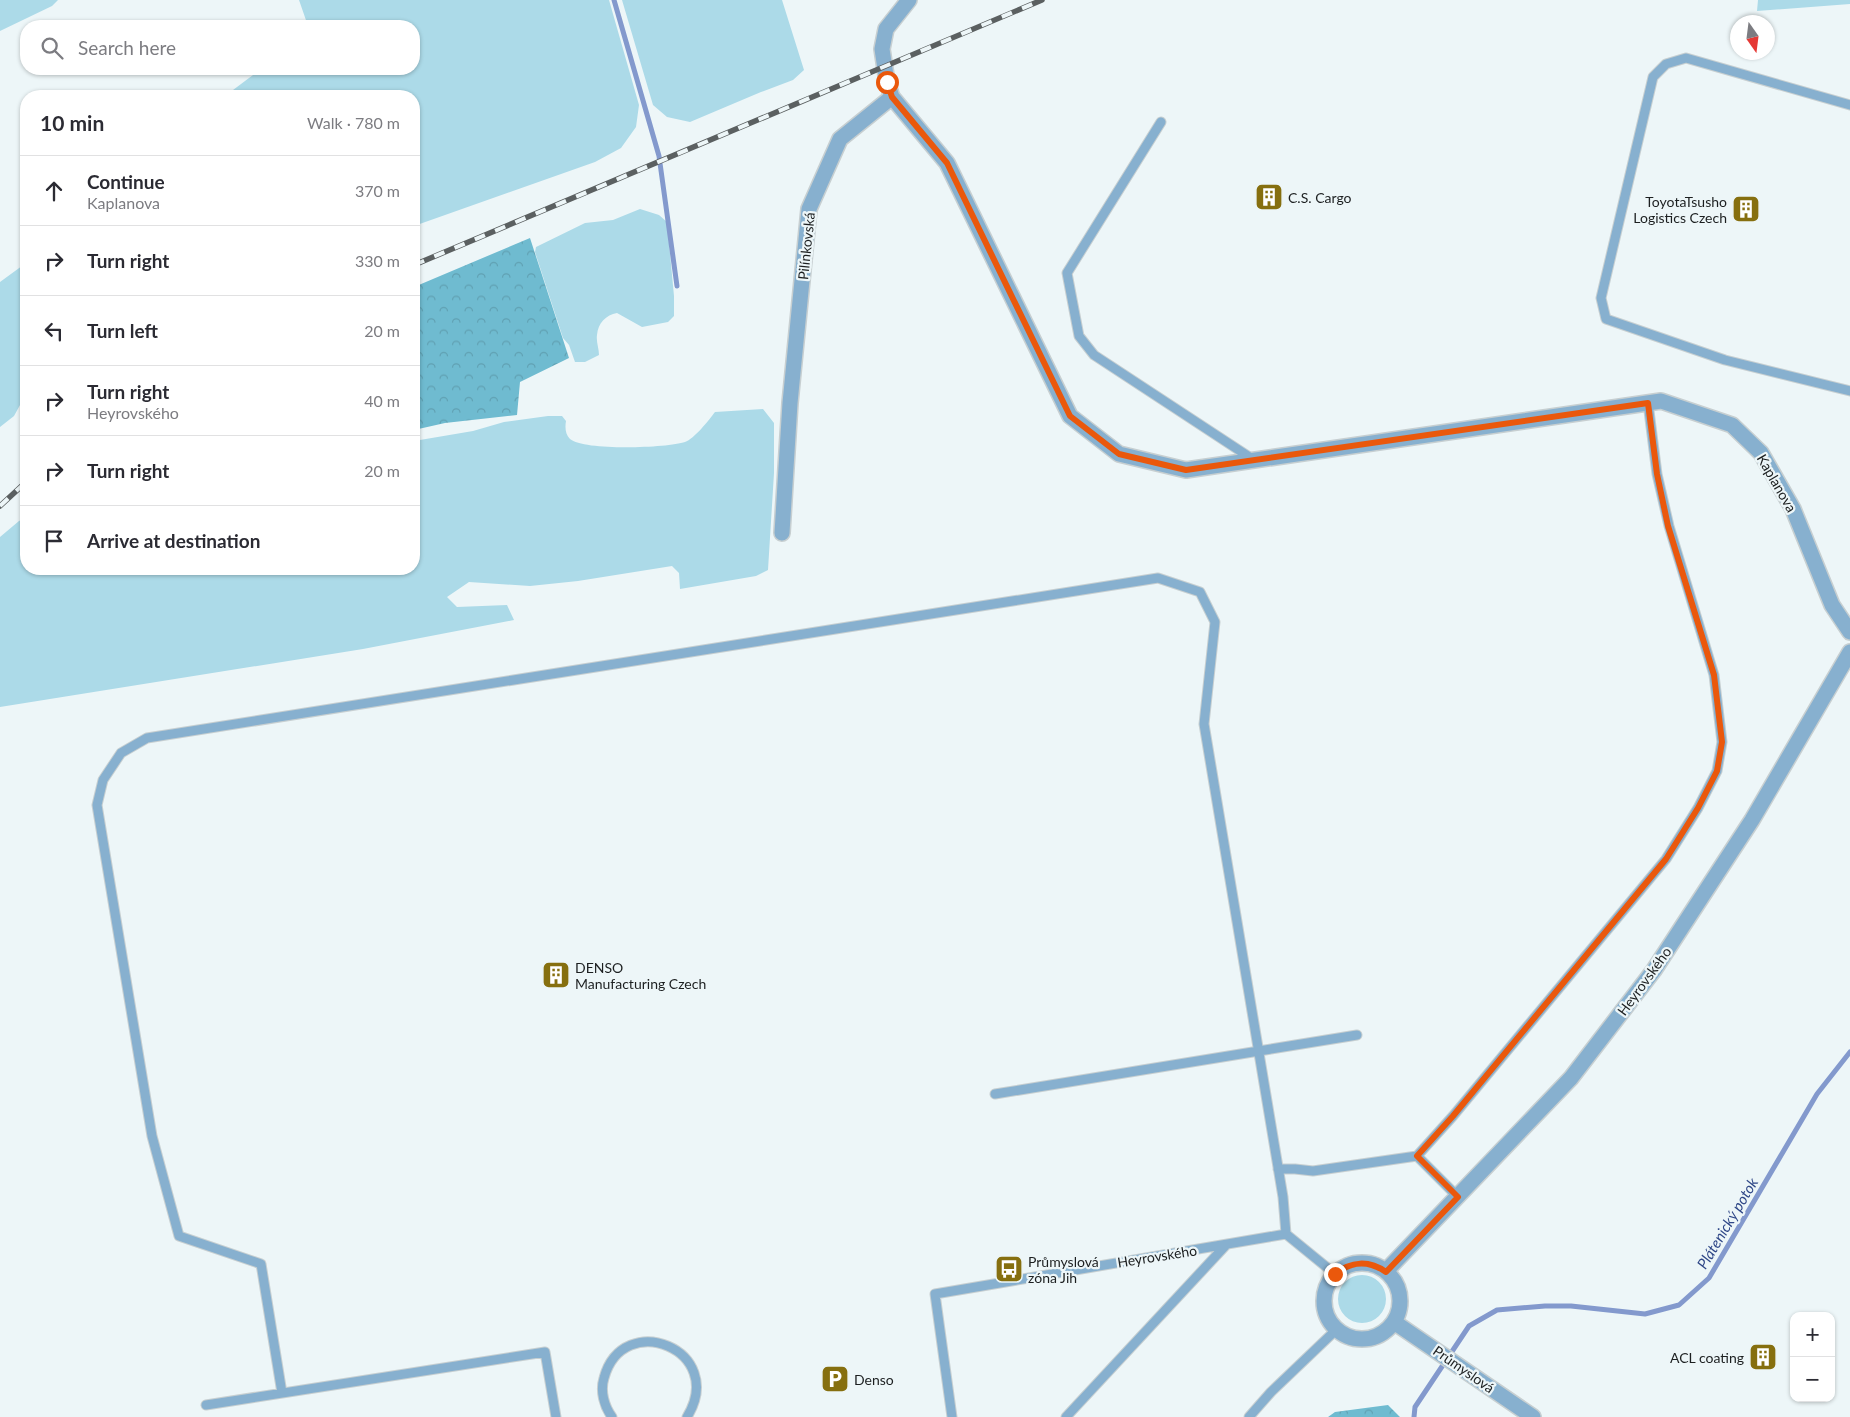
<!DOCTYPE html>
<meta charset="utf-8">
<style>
body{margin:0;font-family:Lato,sans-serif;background:#f2f2f3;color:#2b2b33}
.controls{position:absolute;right:15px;bottom:15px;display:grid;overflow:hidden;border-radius:10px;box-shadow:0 1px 4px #0004}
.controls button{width:45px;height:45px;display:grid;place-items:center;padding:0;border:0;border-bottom:1px solid #e1e1e2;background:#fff;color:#2b2b33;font:25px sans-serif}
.compass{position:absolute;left:1730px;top:15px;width:45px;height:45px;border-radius:50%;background:#fff;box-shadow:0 1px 4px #0004;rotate:166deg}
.stop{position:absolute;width:15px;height:15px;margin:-11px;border:4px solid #ea580c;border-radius:50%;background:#fff}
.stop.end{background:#ea580c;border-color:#fff;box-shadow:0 1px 5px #0008}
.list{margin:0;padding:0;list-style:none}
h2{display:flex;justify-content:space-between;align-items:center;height:65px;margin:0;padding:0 20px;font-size:21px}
h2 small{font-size:16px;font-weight:400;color:#7c7c81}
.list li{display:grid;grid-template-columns:32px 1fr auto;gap:15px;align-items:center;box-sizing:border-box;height:70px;padding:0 20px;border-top:1px solid #e1e1e2}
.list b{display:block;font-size:19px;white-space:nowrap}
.list p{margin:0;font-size:16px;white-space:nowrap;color:#7c7c81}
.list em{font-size:16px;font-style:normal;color:#7c7c81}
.icon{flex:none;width:28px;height:28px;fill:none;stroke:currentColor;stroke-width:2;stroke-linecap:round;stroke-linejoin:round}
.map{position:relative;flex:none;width:1850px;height:1417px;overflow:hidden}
.search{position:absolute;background:#fff;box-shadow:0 1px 4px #0004;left:20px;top:20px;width:400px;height:55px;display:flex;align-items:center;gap:12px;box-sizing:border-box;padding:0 18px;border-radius:20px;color:#7c7c81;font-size:19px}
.panel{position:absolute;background:#fff;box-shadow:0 1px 4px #0004;left:20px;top:90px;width:400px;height:485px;border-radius:20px}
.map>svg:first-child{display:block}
.green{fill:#acdae8}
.forest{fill:url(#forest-crowns)}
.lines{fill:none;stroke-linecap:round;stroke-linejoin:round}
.stream{stroke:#8399cd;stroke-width:5}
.lane-casing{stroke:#c7cfd1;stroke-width:11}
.street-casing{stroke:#c7cfd1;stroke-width:18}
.lane{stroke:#87b0cf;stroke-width:9}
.street{stroke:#87b0cf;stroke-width:15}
.rail-casing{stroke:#5b6061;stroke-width:5.5}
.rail{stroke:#edf6f8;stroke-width:4;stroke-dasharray:11;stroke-linecap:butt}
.route{stroke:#ea580c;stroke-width:6}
.labels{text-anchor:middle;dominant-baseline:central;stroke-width:4.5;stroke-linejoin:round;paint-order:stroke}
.poi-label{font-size:14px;fill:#1c1f20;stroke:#edf6f8;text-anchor:start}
.street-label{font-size:14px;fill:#1c1f20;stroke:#edf6f8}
.water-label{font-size:15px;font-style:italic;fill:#2f4787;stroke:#edf6f8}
</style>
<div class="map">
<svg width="1850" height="1417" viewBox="0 0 1850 1417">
<defs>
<pattern id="forest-crowns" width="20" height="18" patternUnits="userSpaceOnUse" patternTransform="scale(1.25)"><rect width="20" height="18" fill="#6fbbd0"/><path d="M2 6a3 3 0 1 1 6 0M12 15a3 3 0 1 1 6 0" fill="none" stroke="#60a0b2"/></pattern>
</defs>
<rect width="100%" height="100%" fill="#edf6f8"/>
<path class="green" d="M0,0H58L52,6L0,31Z
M299,0H609L639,105L636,127L621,148L595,162L414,226V96H225L261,69H414V26H308Z
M622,0H782L804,70L793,80L761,92L690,122L667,117L653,105Z
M1758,0H1850V4L1757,11Z
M640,209L659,215L667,222L674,296V316L668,322L642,327L617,313C606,315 598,323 597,335C596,342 599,348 599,355L585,362H575L569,345L563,338L535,252L536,247L585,223L613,220Z
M26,263V394L14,416L0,427V282Z
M763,409L774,423V473L768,570L756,576L680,589L679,573L672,566L578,581L530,586L469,582L447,597L457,607L507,605L514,620L363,649L0,707V537L19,521L26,518V569H414V441L473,431L504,422L548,416H562L566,421C565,427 565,434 570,439C584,451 667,448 685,442C694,439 709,420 715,412Z
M1338 1299a24 24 0 1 1 48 0a24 24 0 1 1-48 0Z"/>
<path class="forest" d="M530,238L569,358L520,382L517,415L445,423L414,430V287Z
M1388,1405L1400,1417H1328L1335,1412Z"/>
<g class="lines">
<path class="stream" d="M614,0L659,156L677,286
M1414,1417L1415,1407L1469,1326L1497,1310L1545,1306H1571L1645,1314L1679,1305L1709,1278L1817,1094L1850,1052"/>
<defs>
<path id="lane" d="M1850,105L1686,58L1666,64L1653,77L1601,298L1606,319L1725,360L1850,391
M1161,122L1067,273L1079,336L1094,355L1254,460
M995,1094L1357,1035
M1417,1156L1453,1116L1666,859L1698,808L1717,771L1722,742L1714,675L1669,526L1657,474L1648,403
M1278,1169H1295L1313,1171L1417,1156L1458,1197
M282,1393L261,1264L179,1236L152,1136L97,805L103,780L121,753L147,738L1158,578L1200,592L1215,622L1204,724L1283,1197L1286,1234
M206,1405L545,1352L556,1417
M612,1417C604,1406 600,1391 604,1378C623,1308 728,1350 687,1417
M952,1417L935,1294L1286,1234L1335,1274
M1066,1417L1227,1244
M1249,1417L1271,1392L1337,1329"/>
<path id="street" d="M909,0L886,29L882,49L887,82L892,97L947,163L1070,416L1119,454L1186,470L1661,401L1732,425L1761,453L1793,509L1832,605L1850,632
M782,533L790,403L809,209L840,139L892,97
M1324 1301a38 38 0 1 1 76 0a38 38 0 1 1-76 0Z
M1386,1271L1571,1078L1654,970L1752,820L1850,652
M1394,1322L1533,1417"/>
</defs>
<use href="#lane" class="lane-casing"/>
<use href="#street" class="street-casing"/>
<use href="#lane" class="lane"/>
<use href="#street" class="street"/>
<defs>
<path id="rail" d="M414,265L1042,0
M0,506L26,482"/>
</defs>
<use href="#rail" class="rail-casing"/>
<use href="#rail" class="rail"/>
</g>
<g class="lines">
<path class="route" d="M887,82L892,97L947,163L1070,416L1119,454L1186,470L1648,403L1657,474L1668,526L1714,675L1722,742L1717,771L1698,808L1666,859L1453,1116L1417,1156L1458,1197L1386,1272C1369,1260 1351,1261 1335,1274"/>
</g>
<defs>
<symbol id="building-square" viewBox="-11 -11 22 22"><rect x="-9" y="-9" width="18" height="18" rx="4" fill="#866f0f" stroke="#edf6f8"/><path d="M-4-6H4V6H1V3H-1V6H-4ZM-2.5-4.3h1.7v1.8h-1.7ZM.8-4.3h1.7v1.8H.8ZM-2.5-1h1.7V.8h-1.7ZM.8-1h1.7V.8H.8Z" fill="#fff"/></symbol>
<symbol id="bus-square" viewBox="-11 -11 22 22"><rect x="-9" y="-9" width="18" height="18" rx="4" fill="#866f0f" stroke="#edf6f8"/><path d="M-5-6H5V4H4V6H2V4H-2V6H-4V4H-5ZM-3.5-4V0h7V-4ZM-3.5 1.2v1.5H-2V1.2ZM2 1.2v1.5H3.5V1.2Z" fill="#fff"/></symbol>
<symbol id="parking-square" viewBox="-11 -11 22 22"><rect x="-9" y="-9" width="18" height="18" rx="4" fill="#866f0f" stroke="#edf6f8"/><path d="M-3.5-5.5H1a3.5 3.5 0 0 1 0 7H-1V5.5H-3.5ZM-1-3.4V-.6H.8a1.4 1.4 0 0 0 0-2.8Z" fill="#fff"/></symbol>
</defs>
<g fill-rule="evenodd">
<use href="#building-square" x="1253" y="181" width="32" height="32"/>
<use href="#building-square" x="1730" y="193" width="32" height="32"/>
<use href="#building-square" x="540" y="959" width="32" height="32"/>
<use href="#bus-square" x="993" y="1253" width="32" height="32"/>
<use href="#building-square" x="1747" y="1341" width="32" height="32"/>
<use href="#parking-square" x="819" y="1363" width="32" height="32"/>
</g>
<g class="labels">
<g class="poi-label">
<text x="1288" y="197">C.S. Cargo</text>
<text x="1727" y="201" text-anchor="end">ToyotaTsusho<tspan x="1727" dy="16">Logistics Czech</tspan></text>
<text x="575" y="967">DENSO<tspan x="575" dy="16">Manufacturing Czech</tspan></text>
<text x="1028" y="1261">Průmyslová<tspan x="1028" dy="16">zóna Jih</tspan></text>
<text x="1744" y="1357" text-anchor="end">ACL coating</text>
<text x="854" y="1379">Denso</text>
</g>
<g class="street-label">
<text transform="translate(806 246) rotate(-84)">Pilínkovská</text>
<text transform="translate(1777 483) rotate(60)">Kaplanova</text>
<text transform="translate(1644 981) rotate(-54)">Heyrovského</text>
<text transform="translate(1157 1256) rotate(-9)">Heyrovského</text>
<text transform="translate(1464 1369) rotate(35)">Průmyslová</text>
</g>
<g class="water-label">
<text transform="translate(1727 1223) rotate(-59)">Plátenický potok</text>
</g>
</g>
</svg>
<div class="controls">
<button>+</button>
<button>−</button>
</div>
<svg class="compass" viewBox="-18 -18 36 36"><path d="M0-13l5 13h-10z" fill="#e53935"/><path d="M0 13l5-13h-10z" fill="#7c7c81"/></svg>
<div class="stop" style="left:887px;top:82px"></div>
<div class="stop end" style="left:1335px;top:1274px"></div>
<div class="search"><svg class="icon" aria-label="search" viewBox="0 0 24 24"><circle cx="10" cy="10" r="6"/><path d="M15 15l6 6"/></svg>Search here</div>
<section class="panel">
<h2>10 min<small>Walk · 780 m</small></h2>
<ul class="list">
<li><svg class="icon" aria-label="ahead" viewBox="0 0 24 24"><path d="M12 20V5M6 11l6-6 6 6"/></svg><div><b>Continue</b><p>Kaplanova</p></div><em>370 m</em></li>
<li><svg class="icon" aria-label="right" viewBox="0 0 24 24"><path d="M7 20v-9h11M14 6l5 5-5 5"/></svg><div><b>Turn right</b></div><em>330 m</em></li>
<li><svg class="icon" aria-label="left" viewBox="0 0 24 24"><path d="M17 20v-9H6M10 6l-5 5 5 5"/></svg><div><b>Turn left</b></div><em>20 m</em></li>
<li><svg class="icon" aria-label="right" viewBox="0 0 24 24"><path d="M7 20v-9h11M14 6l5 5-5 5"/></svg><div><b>Turn right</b><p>Heyrovského</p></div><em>40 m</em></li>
<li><svg class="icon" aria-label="right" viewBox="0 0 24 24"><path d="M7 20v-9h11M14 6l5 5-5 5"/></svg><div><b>Turn right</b></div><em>20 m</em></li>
<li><svg class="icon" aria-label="arrive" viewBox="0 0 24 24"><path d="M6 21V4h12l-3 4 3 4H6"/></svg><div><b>Arrive at destination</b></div></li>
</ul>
</section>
</div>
